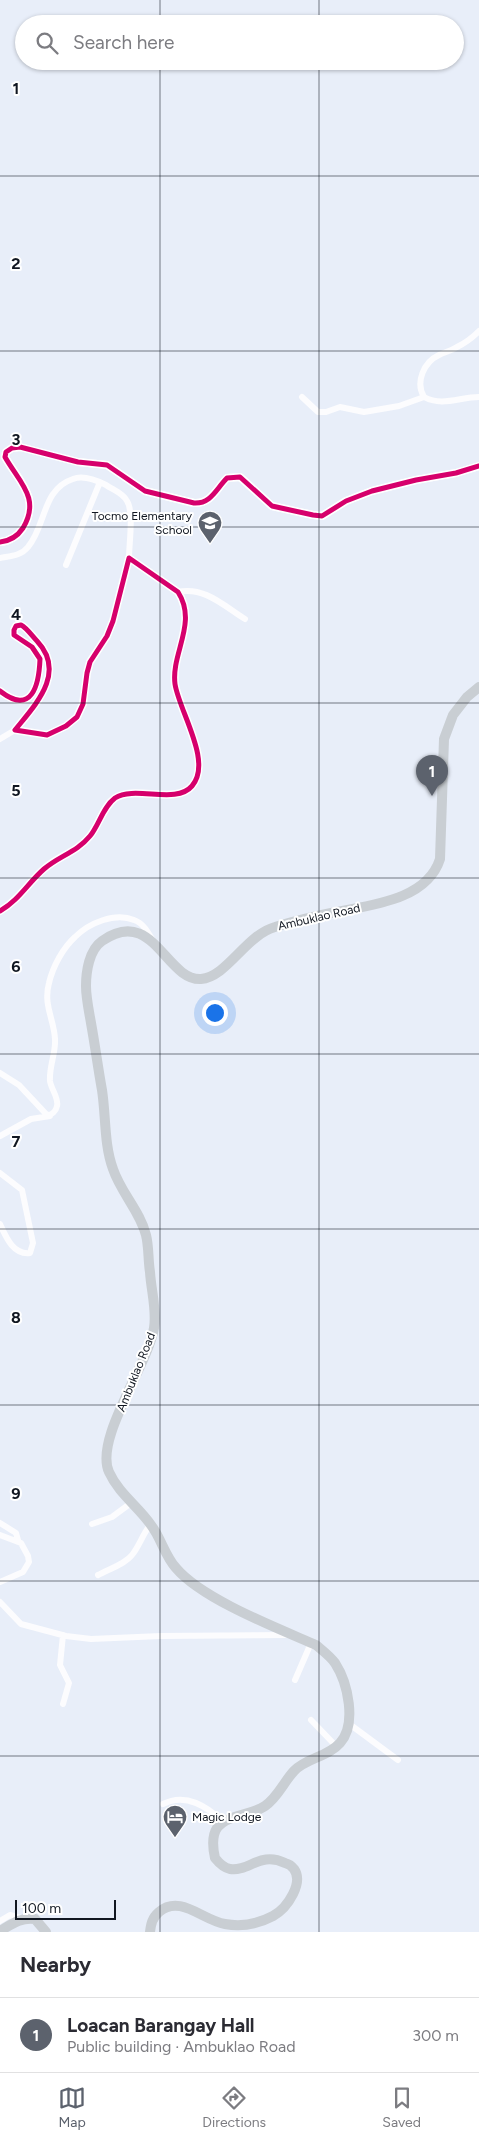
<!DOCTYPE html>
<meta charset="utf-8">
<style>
body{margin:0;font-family:Figtree,sans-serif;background:#f7f7f7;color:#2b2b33}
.scale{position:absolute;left:15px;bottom:12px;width:101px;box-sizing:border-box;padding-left:5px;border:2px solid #111721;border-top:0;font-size:14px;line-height:18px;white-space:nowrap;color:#111721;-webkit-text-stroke:4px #fff;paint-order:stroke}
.you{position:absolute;left:214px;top:1012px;width:18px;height:18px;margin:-12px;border:4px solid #fff;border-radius:50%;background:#1a73e8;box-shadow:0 0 0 8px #1a73e833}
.badge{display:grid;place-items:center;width:32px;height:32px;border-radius:50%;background:#5c626d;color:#fff;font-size:16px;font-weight:700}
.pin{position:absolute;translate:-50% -41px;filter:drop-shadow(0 1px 2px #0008)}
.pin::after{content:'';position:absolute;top:26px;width:18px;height:15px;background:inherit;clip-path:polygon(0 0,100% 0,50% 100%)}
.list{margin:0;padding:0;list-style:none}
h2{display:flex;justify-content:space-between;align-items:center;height:65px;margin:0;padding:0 20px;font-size:21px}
h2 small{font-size:16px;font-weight:400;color:#7c7c81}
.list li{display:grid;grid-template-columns:32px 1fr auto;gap:15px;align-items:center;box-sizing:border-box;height:75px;padding:0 20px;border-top:1px solid #e1e1e2}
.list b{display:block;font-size:19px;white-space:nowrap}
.list p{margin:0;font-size:16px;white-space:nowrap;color:#7c7c81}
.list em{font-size:16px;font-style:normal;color:#7c7c81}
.icon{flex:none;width:28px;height:28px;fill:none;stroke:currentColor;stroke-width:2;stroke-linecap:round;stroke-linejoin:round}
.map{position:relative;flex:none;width:479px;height:1932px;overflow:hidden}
.search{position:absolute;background:#fff;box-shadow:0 1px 4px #0004;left:15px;right:15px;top:15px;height:55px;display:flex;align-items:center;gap:12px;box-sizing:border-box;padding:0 18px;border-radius:28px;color:#7c7c81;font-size:19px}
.sheet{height:140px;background:#fff}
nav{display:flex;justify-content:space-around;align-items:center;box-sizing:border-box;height:70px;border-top:1px solid #e1e1e2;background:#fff;font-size:14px;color:#7c7c81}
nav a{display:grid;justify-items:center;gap:2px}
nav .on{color:#5c626d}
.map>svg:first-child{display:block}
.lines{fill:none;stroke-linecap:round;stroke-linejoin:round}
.minor{stroke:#fcfcfe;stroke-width:6}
.tertiary{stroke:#fcfcfe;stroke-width:8}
.primary{stroke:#c9ced3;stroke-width:10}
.cycleway-casing{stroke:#fff;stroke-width:8}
.cycleway{stroke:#d6006c;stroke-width:5}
.grid{fill:none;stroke:#111721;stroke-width:1;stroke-opacity:0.55}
.labels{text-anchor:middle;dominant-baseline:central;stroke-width:4;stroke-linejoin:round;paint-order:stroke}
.poi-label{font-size:12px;fill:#111721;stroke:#fff;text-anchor:end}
.street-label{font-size:12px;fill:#111721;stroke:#fff}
.grid-label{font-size:16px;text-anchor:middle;font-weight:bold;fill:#111721;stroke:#fff;stroke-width:4;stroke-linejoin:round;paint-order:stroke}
</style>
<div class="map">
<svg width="479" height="1932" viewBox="0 0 479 1932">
<rect width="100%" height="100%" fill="#e8eef9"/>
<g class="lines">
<path class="minor" d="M479,331C472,338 465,343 457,347C451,351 445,352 439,355C424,362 415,382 424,397C442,407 460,397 479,397
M302,397L318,412H326L340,407L364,412L399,406L424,397
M0,558C10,556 21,556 28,547C46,526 42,489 73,479C83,475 96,480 106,485C113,490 123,493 127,501C134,512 129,544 129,558
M66,565L100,482
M178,592C204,586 224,606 245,619
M0,691C32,716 39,685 40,659L32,647L14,635V630L16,626L21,625C27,628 32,636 37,641C67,673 35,705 15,730L47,735L66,726L77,717L83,704L87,673L90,662L107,636L113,621L129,558L178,592C198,623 171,653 175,684C179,711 213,762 192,786C176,805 135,785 115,798C103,807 99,825 90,836C77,852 59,856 44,869C28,883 19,900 0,911
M0,739L15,730
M0,1073L19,1085L47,1115C52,1115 56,1111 57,1106C59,1098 51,1089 50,1081C49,1066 56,1053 55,1039C54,1019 43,1005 49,983C53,966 63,948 75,937C89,923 115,912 134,920C143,923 148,932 152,939
M0,1136L31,1119L50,1116
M0,1173L22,1190L33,1243L30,1253C13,1255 6,1237 0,1224
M0,1523L16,1533L18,1540
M92,1524L112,1517L131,1503
M0,1535L21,1543L28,1556L29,1562L23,1572L0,1582
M98,1575C109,1569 125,1564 132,1555C140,1545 143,1533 151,1524
M0,1602L21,1624L66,1636L91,1639L161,1636L287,1635
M295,1680L311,1643
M63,1704L69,1683L60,1665L63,1635
M311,1720L336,1746
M348,1723L398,1760
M163,1804C186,1792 207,1807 224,1822
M0,1921L10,1915L24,1919"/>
<path class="tertiary" d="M0,542C10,541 17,537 23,528C41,498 19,482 5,457L6,452L12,448L20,447L78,462L107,465L145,491L194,503C211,504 216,489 227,478L240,477L272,506L313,515L322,516L346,501L372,491L416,480L456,473L479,466"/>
<path class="primary" d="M0,1931C12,1924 21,1917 35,1919L46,1932
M150,1932C151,1924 152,1918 159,1912C180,1894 202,1920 225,1924C242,1927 258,1924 273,1916C282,1911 288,1904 293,1894C297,1886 299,1876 294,1869C291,1865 289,1864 285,1863C260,1851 249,1872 230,1869C224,1868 219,1863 215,1858C213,1849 211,1837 217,1828C228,1814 250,1816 265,1806C278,1797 283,1783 294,1771C306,1758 328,1757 340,1743C357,1724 348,1683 335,1663C330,1656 323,1651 316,1645C277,1628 202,1599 176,1568C165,1556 161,1538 151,1525C138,1506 119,1494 109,1472C94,1439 148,1365 154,1328C157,1310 151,1290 150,1272C148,1260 149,1247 146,1235C140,1211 121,1193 113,1169C104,1145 106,1116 102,1090C98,1068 95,1045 91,1023C89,1011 86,998 86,986C86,972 89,950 102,941C153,905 166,981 201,979C227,977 246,935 275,927C295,921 316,916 336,912C371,905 427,900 440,859L444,739L453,715L467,697L479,687"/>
<defs>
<path id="cycleway" d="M0,542C10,541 17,537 23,528C41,498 19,482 5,457L6,452L12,448L20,447L78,462L107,465L145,491L194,503C211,504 216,489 227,478L240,477L272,506L313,515L322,516L346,501L372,491L416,480L456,473L479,466
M0,691C32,716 39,685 40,659L32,647L14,635V630L16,626L21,625C27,628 32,636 37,641C67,673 35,705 15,730L47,735L66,726L77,717L83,704L87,673L90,662L107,636L113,621L129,558L178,592C198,623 171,653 175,684C179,711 213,762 192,786C176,805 135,785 115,798C103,807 99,825 90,836C77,852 59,856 44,869C28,883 19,900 0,911"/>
</defs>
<use href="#cycleway" class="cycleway-casing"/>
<use href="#cycleway" class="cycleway"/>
</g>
<path class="grid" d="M160,0V24M319,0V24M160,61V1932M319,61V1932M0,176H479M0,351H479M0,527H479M0,703H479M0,878H479M0,1054H479M0,1229H479M0,1405H479M0,1581H479M0,1756H479"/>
<defs>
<symbol id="school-pin" viewBox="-11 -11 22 30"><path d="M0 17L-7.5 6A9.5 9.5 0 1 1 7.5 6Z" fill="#5c626d" stroke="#fff"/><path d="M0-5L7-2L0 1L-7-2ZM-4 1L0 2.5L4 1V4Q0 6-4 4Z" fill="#fff"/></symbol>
<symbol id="hotel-pin" viewBox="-11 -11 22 30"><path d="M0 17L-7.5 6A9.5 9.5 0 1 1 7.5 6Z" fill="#5c626d" stroke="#fff"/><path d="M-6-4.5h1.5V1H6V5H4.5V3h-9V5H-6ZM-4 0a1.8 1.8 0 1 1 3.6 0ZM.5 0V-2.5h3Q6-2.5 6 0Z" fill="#fff"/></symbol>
</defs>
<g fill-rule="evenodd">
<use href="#school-pin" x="196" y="509" width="28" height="38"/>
<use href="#hotel-pin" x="161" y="1803" width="28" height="38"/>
</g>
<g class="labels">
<g class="poi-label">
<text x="192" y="516">Tocmo Elementary<tspan x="192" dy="14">School</tspan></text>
<text x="192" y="1817" text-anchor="start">Magic Lodge</text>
</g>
<g class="street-label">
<text transform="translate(319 917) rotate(-13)">Ambuklao Road</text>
<text transform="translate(136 1372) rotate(-68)">Ambuklao Road</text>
</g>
</g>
<g class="grid-label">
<text x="16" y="94">1</text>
<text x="16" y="269">2</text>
<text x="16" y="445">3</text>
<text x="16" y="620">4</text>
<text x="16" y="796">5</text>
<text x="16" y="972">6</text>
<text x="16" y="1147">7</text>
<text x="16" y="1323">8</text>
<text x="16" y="1499">9</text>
</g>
</svg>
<div class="scale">100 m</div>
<div class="you"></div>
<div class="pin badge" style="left:432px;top:796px">1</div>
<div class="search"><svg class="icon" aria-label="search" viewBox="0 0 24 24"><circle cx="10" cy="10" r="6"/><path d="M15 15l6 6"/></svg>Search here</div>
</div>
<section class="sheet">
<h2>Nearby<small></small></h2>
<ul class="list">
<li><span class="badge">1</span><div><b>Loacan Barangay Hall</b><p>Public building · Ambuklao Road</p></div><em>300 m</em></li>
</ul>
</section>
<nav>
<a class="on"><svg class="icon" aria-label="map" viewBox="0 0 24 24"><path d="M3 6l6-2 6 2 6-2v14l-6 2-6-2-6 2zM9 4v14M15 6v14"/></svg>Map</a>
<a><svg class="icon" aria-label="directions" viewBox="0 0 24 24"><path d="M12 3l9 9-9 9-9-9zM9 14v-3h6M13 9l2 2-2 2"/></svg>Directions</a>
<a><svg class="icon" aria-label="saved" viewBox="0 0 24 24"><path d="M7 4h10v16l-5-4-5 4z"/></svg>Saved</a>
</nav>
